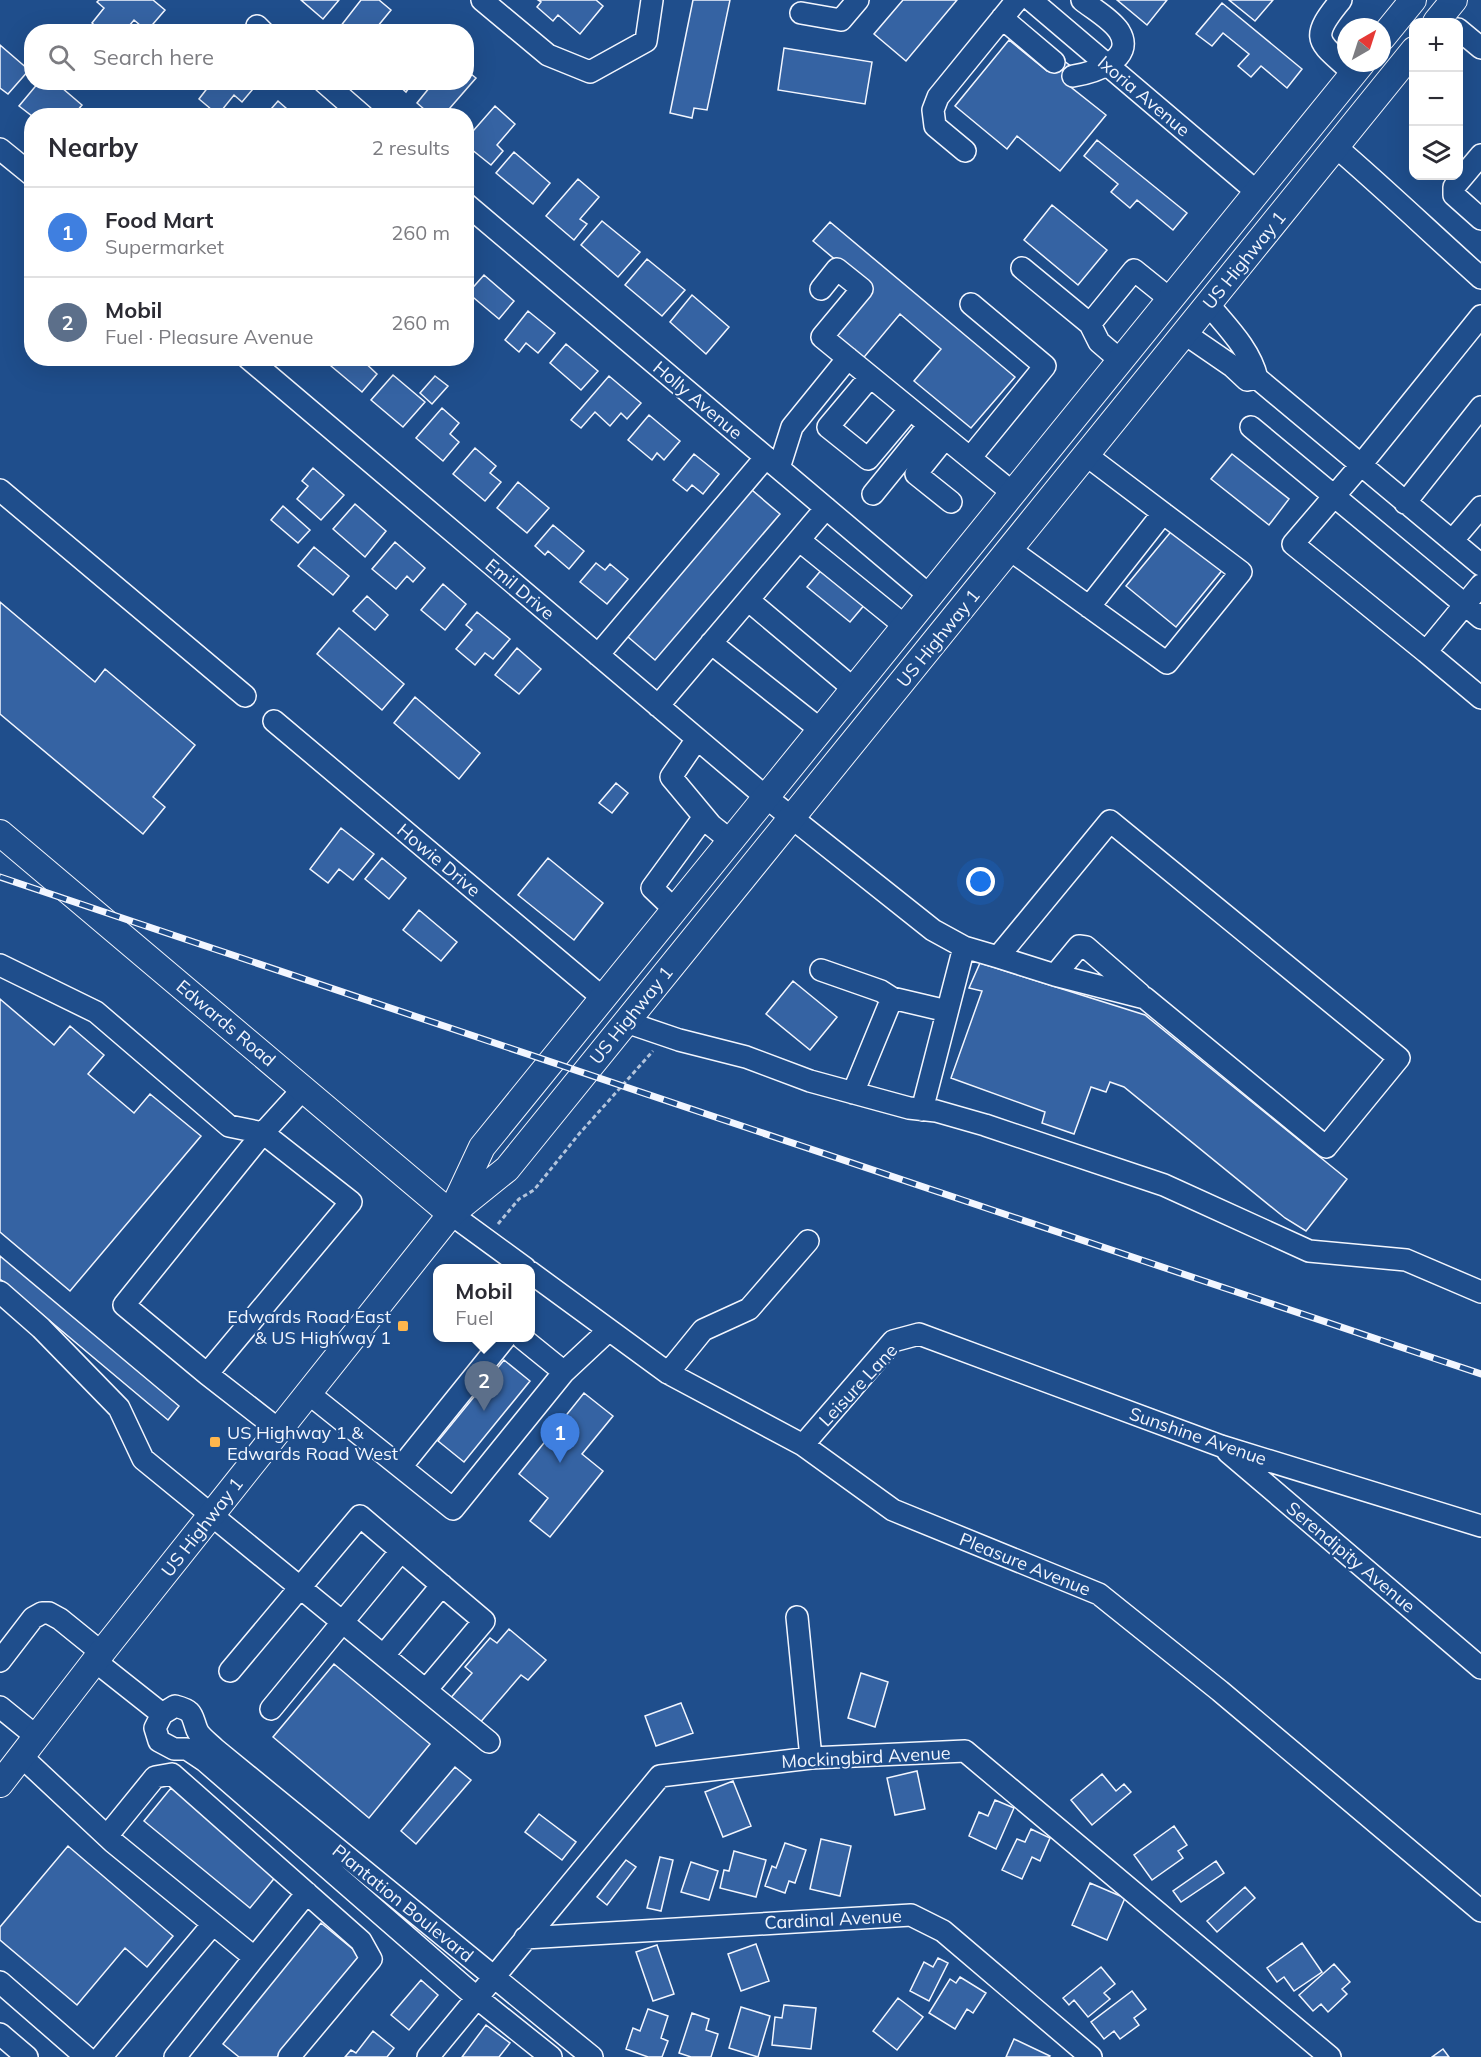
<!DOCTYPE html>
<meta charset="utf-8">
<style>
body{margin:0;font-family:Mulish,sans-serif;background:#f2f2f3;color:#2b2b33}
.controls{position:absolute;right:18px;top:18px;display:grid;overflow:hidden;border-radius:12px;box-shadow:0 6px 24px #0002}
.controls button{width:54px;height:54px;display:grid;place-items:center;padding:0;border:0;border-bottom:2px solid #e1e1e2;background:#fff;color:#2b2b33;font:30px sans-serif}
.compass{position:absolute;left:1337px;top:18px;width:54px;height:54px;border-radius:50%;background:#fff;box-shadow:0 6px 24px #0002;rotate:39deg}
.you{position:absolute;left:981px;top:882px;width:21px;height:21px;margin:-15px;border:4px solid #fff;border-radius:50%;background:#1a73e8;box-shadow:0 0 0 9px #1a73e833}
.badge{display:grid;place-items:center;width:39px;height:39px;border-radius:50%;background:#8a6a3f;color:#fff;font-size:20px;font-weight:700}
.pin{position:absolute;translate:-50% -50px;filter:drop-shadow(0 2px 3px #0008)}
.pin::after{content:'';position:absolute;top:32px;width:21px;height:18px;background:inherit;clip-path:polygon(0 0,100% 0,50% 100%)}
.popup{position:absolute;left:433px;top:1264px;width:102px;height:78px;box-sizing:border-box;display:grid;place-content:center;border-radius:12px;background:#fff;filter:drop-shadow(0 2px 4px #0005);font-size:20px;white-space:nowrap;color:#7c7c81}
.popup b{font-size:22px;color:#2b2b33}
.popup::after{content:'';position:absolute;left:50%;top:100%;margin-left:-12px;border:12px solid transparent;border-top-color:#fff}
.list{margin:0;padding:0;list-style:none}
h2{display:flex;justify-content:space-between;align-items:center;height:78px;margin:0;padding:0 24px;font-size:26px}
h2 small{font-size:20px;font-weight:400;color:#7c7c81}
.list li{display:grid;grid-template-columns:39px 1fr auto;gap:18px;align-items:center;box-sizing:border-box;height:90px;padding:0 24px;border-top:2px solid #e1e1e2}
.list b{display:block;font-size:22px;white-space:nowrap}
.list p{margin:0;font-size:20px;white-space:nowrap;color:#7c7c81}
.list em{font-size:20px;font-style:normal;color:#7c7c81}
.icon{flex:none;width:33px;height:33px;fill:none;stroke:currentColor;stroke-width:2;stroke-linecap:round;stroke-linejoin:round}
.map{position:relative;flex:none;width:1481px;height:2057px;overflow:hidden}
.search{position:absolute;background:#fff;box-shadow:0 6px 24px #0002;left:24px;top:24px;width:450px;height:66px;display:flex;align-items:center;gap:15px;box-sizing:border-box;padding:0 21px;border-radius:24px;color:#7c7c81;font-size:22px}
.panel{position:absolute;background:#fff;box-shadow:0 6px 24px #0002;left:24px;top:108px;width:450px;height:258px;border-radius:24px}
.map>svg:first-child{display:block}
.building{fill:#3563a3;stroke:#f2f6ff;stroke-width:1.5}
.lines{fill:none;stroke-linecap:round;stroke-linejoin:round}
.minor-casing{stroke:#f2f6ff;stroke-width:24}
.major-casing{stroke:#f2f6ff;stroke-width:28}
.path{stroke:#b3c4dc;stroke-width:3;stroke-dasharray:4.5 3;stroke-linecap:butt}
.minor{stroke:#1f4e8c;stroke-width:21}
.major{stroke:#1f4e8c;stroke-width:26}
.rail-casing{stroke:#f2f6ff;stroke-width:7}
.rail{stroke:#1f4e8c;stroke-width:4.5;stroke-dasharray:14;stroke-linecap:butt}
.poi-dot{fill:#ffb74d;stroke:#1f4e8c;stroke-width:2}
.labels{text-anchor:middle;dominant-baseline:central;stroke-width:4.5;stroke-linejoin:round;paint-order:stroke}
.street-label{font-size:18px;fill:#f2f6ff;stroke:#1f4e8c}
.poi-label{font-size:18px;fill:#f2f6ff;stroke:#1f4e8c;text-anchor:end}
</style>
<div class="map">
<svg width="1481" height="2057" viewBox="0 0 1481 2057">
<rect width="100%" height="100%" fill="#1f4e8c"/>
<path class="building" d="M99,0H153L165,10L147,31L134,20L124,32H102L92,23L104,8L97,2Z
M301,0H339L323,19Z
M361,0H379L391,10L373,32H336Z
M538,0H596L603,6L580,34L558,15L553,21L537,7L541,2Z
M693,0H730L707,110L694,108L692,118L670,113Z
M903,0H957L906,61L874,34Z
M1117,0H1167L1147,25Z
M1229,0H1273L1255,21Z
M1222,3L1302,69L1287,88L1261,66L1251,77L1238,66L1249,54L1223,33L1212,46L1196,34Z
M1009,40L1047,71L1059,57L1077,71L1067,84L1106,115L1060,171L1017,136L1007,149L955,106Z
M0,45L29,70L8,94L0,88Z
M784,48L872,62L865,104L778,90Z
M466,70L476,78L443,116H432L417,103L434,82H466Z
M39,82L45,87L49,82H55L82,105L73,116H32L19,106Z
M212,82H257L258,83L242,102L234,95L218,115L199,99Z
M395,82H413L406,92Z
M278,101L295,116H265Z
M495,106L515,124L497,145L503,151L491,165L466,145V139Z
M1097,140L1187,213L1173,230L1137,200L1130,208L1111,192L1118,184L1084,156Z
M514,152L550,183L533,204L496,173Z
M578,179L599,197L580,219L587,224L574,240L546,216Z
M1052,205L1107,250L1078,285L1024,240Z
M602,221L640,252L618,277L581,245Z
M830,222L1015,377L971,428L914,381L941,349L900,314L860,362L828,336L869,288L813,241Z
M647,259L685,290L662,316L625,285Z
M484,275L514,301L499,319L468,293Z
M692,295L729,327L706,354L670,322Z
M528,311L555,333L538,353L526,343L519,352L505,340Z
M566,344L598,371L581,390L550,363Z
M337,358H360L377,374L362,392L331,366Z
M393,375L425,402L403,427L371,400Z
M435,376L448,386L432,404L420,393Z
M609,376L641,403L627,419L621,413L610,426L595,412L581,428L571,420Z
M442,408L459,423L450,434L459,442L443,461L416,438Z
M649,415L680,441L664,460L657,453L652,460L628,440Z
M475,448L496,466L490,473L501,482L485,501L453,474Z
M694,454L719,474L703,494L692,485L687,491L673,480Z
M1232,454L1289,499L1269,525L1211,479Z
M313,468L344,495L321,520L297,499L308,486L302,481Z
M518,482L549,508L527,533L497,508Z
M746,485L780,514L655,660L621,631Z
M355,504L386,531L365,557L333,529Z
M283,506L310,530L298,543L271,520Z
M553,525L584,551L569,569L548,551L545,555L535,546Z
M1174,528L1224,568L1176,627L1126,586Z
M395,542L425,568L413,582L407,576L396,589L372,569Z
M314,547L349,576L333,595L298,566Z
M596,563L605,570L610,564L628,579L607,604L580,582Z
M823,568L866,603L850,622L807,587Z
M443,584L466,604L445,630L421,610Z
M367,596L388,615L375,630L353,611Z
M0,602L95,682L105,669L195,745L153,797L165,807L143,834L0,714Z
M477,612L510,639L493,659L485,653L475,665L456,649L472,630L466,625Z
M339,628L404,684L382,710L317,654Z
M517,648L541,669L519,694L495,675Z
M415,697L480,753L459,779L394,723Z
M616,783L628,793L612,813L599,803Z
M341,828L374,854L353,880L339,869L328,883L310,869Z
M382,858L406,878L389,899L365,879Z
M548,858L603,903L574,940L518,895Z
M419,910L457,942L441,961L403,930Z
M980,963L1145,1015L1347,1179L1306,1231L1285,1218L1124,1087L1110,1082L1106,1092L1091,1087L1074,1134L1042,1123L1045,1112L951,1078L982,991L969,988Z
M793,981L837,1017L810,1050L766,1014Z
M0,999L54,1045L70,1026L104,1055L88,1074L134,1113L150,1094L201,1136L70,1291L0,1232Z
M0,1256L179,1406L168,1420L0,1279Z
M504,1360L530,1381L464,1462L438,1441Z
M584,1393L613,1416L582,1454L603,1471L550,1537L530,1521L548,1498L519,1474Z
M509,1629L546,1660L528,1680L521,1675L478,1725L449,1700L472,1673L465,1667L490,1638L497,1643Z
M334,1664L430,1744L369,1818L273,1737Z
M861,1673L888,1682L875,1727L848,1718Z
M681,1703L693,1733L656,1746L645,1716Z
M455,1767L471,1780L416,1844L401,1831Z
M917,1771L925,1809L895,1815L887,1778Z
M1102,1774L1116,1791L1124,1784L1131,1792L1092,1825L1071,1800Z
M733,1781L751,1826L723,1837L705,1792Z
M171,1788L277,1875L250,1908L144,1821Z
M995,1800L1014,1808L996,1849L969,1836L979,1812L988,1816Z
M539,1814L576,1842L562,1860L525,1832Z
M1174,1826L1187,1845L1178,1851L1183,1858L1152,1880L1134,1855Z
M1031,1829L1050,1838L1040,1861L1032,1857L1022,1879L1002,1870L1017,1839L1025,1842Z
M821,1839L851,1846L840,1896L810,1889Z
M785,1843L806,1850L795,1883L789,1881L785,1893L765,1886L772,1866L776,1868Z
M68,1846L173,1936L147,1967L125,1948L77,2005L0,1940V1927Z
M734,1851L766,1860L756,1897L720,1888L724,1870L729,1871Z
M660,1857L673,1860L661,1911L647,1908Z
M626,1860L636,1867L607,1905L597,1897Z
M1216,1861L1224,1873L1181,1902L1173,1891Z
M691,1862L718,1871L709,1900L681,1892Z
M1090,1883L1125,1898L1107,1940L1072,1925Z
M1245,1887L1255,1898L1217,1932L1207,1921Z
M321,1923L360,1955L277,2057H239L223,2044Z
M1302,1943L1322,1972L1294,1991L1284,1977L1277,1982L1267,1968Z
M756,1944L769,1981L741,1991L728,1954Z
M657,1945L674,1994L653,2001L636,1952Z
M938,1958L948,1963L929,2001L910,1991L924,1962L933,1967Z
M1334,1964L1350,1982L1342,1989L1347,1994L1328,2012L1321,2004L1313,2011L1299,1995Z
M1101,1967L1115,1984L1104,1993L1110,1999L1088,2017L1074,2000L1069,2005L1063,1998Z
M960,1977L986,1993L973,2013L967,2009L955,2029L929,2013L950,1979L956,1983Z
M421,1980L438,1995L409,2030L391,2015Z
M1132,1991L1146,2009L1134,2018L1139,2025L1120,2039L1114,2031L1104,2039L1091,2022Z
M898,1998L923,2017L897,2050L873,2031Z
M784,2005L816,2008L811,2049L772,2045L775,2017L782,2018Z
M741,2007L770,2016L758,2057L729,2048Z
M648,2009L668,2016L661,2038L668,2041L662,2057H648L626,2049L633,2028L640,2031Z
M692,2013L709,2019L706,2030L718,2034L711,2057H691L679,2053Z
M486,2025L510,2043L499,2057H462Z
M373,2031L394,2048L387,2057H345L351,2050L356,2053Z
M1014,2039L1050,2056L1049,2057H1006Z
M1443,2049L1449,2057H1432Z"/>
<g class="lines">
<defs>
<path id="minor" d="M482,0L548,55L590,72L646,41L652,0
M1031,0L1257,192
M1341,0C1307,41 1319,41 1353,73
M801,13L841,20L858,0
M1002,18L1054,62
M257,26L263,32
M1458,29L1481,48
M1073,76C1092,73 1137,60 1119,31C1111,19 1093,9 1082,0
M324,82L363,116
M1335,146C1385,189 1432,234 1481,278
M0,149L32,175
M965,151L935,126L933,110L938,97L1017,0
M1481,155L1454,187V195L1481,219
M466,204L930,596
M1022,268L1090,324
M821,289L837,269L862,289L822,337L970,458
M971,304L1045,366L970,458L1013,493
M1208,304C1227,327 1250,349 1257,378L1481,565
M1481,316L1360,466L1293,544L1426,652L1481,585
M1184,333L1232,366L1247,380L1257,378
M248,358L767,798L933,930L964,947L998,957L1055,975L1145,998L1326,1147L1399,1058L1110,821L998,957
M1120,360L1099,342L1090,324L1134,270L1170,299
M870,377L828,427L868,459L910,409
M1251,427L1481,618
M945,438L916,474L951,502
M779,468L792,427L848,358
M0,490L245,696
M873,494L929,425
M1405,503L1481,407
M799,540L905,626
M1452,541L1481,507
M1009,549L1167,663L1241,572L1086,455
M748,600L854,689
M1089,607L1163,513
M711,643L821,730
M1426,652L1481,698
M598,655L766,457
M658,706L826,508
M274,721L603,998
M697,739L671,777L711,825L731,841
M675,910L652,888L704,817
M0,965L96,1012L229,1126L263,1133L303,1089
M821,970L881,991L892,998L853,1093
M1055,975L1079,946L1086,947L1140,994
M892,998L947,1011
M626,1022L679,1040L746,1057L810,1081L909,1108L936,1111L985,1125L1164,1185L1309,1251L1406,1260L1481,1292
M922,1110L964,947
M263,1133L351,1202L207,1374L124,1305Z
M451,1214L525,1268
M530,1272L668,1373L803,1445L893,1510L1099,1594L1220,1691L1481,1911
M0,1292L41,1328L119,1408L143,1459L489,1742
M522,1338L564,1372
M668,1373L703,1330L749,1309L808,1241
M207,1374L279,1430
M308,1393L453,1509L564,1372L609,1330
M803,1445L893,1341L919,1334L1221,1446L1481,1526
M1228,1452L1481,1668
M401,1467L505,1338
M797,1617L811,1758
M384,1655L442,1585
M0,1661L33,1618L42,1613H49L60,1619L102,1653
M95,1661L162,1714
M230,1671L360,1516L484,1621L426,1690
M175,1706C194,1711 191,1714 197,1730C200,1737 209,1743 215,1749L205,1761L187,1749H174L159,1741L155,1728L162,1714Z
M0,1707L37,1737
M271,1709L401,1551
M215,1749L592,2057
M21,1756L113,1842L250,1954L251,1962L175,2057
M205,1761L477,1998L551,2057
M107,1836L155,1777L172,1774L361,1941L371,1959L289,2057
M525,1938L911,1915L943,1931L1091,2057
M251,1962L307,1893
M0,1982L86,2057
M0,2034L27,2057
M101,2057L213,1924
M428,2057L660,1776L811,1758L965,1751L1330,2057"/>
<path id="major" d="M1436,22L1454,0
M1382,38L1413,0
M0,833L451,1214
M453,1209L482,1147L1362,63
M0,1784L95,1661L451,1214L507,1169L1414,50"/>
</defs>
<use href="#minor" class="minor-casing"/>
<use href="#major" class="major-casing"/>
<path class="path" d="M498,1224L519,1199L534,1190L579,1134L653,1051"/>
<use href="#minor" class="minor"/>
<use href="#major" class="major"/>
<defs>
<path id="rail" d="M0,877L1481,1374"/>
</defs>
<use href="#rail" class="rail-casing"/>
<use href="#rail" class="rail"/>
</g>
<g class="poi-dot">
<rect x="397" y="1320" width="12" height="12" rx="3"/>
<rect x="209" y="1436" width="12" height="12" rx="3"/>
</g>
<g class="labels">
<g class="street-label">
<text transform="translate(1144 96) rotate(40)">Ixoria Avenue</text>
<text transform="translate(1244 260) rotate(-51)">US Highway 1</text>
<text transform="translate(698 400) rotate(40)">Holly Avenue</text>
<text transform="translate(520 589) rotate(40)">Emil Drive</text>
<text transform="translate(938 638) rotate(-51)">US Highway 1</text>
<text transform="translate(439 860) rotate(40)">Howie Drive</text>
<text transform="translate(631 1015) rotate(-51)">US Highway 1</text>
<text transform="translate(226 1023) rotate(40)">Edwards Road</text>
<text transform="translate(858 1385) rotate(-47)">Leisure Lane</text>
<text transform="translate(1198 1436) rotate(19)">Sunshine Avenue</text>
<text transform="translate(202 1527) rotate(-52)">US Highway 1</text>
<text transform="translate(1351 1557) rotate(40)">Serendipity Avenue</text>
<text transform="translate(1025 1564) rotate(22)">Pleasure Avenue</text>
<text transform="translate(866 1757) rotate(-3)">Mockingbird Avenue</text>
<text transform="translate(403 1903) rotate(39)">Plantation Boulevard</text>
<text transform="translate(833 1919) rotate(-3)">Cardinal Avenue</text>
</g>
<g class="poi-label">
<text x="391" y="1316">Edwards Road East<tspan x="391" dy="21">&amp; US Highway 1</tspan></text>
<text x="227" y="1432" text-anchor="start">US Highway 1 &amp;<tspan x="227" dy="21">Edwards Road West</tspan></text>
</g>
</g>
</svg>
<div class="controls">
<button>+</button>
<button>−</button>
<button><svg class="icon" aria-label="layers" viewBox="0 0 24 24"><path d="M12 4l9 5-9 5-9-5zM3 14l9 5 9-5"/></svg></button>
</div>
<svg class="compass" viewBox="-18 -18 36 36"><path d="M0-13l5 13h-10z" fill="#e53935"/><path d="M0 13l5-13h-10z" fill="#7c7c81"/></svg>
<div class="you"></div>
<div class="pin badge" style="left:560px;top:1463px;background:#3f7fe0">1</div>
<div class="pin badge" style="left:484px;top:1411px;background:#5c6f8a">2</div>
<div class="popup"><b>Mobil</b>Fuel</div>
<div class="search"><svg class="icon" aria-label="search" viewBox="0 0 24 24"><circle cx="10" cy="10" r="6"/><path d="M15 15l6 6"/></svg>Search here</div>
<section class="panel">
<h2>Nearby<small>2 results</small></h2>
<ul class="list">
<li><span class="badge" style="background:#3f7fe0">1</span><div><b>Food Mart</b><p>Supermarket</p></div><em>260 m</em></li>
<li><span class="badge" style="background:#5c6f8a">2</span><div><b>Mobil</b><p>Fuel · Pleasure Avenue</p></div><em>260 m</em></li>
</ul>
</section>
</div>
